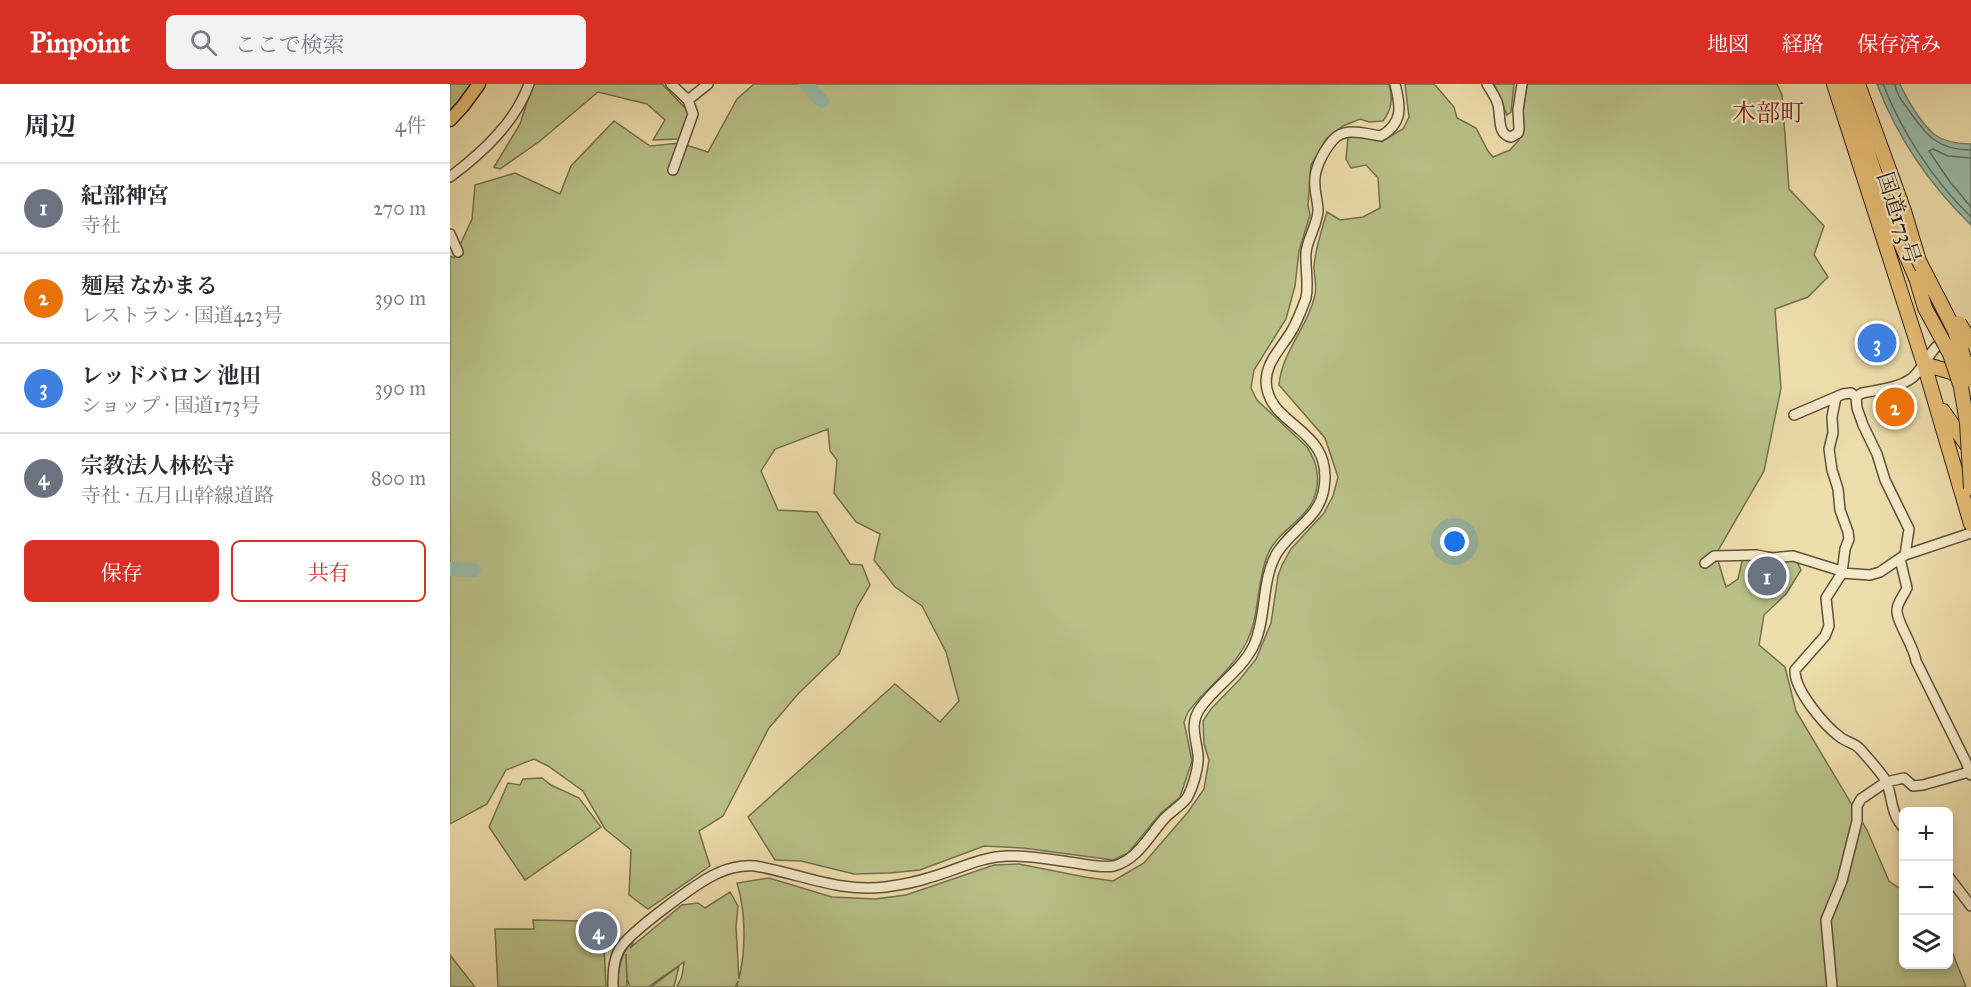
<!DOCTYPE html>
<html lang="ja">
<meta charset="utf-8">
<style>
body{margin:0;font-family:"IM FELL Great Primer","Noto Serif JP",serif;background:#f2f2f3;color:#2b2b33}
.controls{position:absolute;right:18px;bottom:18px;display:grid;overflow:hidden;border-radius:9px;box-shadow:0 3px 9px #0003}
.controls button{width:54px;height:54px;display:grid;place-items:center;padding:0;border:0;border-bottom:2px solid #e1e1e2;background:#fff;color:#2b2b33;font:30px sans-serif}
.you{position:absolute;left:1005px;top:458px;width:21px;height:21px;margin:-15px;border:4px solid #fff;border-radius:50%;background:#1a73e8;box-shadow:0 0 0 9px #1a73e833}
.badge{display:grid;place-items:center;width:39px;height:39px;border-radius:50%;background:#d93025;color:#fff;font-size:20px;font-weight:700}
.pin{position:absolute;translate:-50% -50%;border:3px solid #fff;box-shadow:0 2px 6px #0006}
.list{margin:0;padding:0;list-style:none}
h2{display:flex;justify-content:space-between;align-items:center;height:78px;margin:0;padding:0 24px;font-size:26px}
h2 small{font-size:20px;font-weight:400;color:#7c7c81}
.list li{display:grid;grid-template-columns:39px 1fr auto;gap:18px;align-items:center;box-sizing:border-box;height:90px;padding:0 24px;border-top:2px solid #e1e1e2}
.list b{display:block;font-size:22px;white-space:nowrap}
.list p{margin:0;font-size:20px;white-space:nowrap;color:#7c7c81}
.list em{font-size:20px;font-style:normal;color:#7c7c81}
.actions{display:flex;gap:12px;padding:18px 24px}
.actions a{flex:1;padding:14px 0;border:2px solid #d93025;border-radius:9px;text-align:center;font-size:21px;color:#d93025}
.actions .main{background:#d93025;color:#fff}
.icon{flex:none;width:33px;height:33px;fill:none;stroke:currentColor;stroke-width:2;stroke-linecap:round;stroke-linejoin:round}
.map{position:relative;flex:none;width:1521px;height:903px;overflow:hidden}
header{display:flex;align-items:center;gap:36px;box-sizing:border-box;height:84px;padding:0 30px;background:#d93025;color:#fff}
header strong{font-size:28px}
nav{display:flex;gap:33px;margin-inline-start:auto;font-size:21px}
.search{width:420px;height:54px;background:#f2f2f3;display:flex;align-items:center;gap:15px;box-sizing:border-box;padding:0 21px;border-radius:9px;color:#7c7c81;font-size:22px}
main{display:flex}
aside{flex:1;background:#fff}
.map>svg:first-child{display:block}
.green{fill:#b9c189;stroke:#767050;stroke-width:1.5}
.water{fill:#99bcab;stroke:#707e70;stroke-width:1.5}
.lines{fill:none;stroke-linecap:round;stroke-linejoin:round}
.shore{stroke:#666e61;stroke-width:1.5}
.river{stroke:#99bcab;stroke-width:14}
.minor-casing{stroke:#62503c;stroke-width:12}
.major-casing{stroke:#332017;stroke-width:15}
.highway-casing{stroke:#332017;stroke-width:16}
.minor{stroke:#f4eac9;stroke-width:9}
.major{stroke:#e7bf76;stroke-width:12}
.highway{stroke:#e7bf76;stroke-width:14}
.highway-bridge-casing{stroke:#332017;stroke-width:16;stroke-linecap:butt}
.highway-bridge{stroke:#e7bf76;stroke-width:14}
.labels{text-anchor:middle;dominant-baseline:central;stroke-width:4.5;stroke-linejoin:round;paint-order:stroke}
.street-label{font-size:22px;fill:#332017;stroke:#f4eac9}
.neighbourhood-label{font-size:24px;fill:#7a1f14;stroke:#f4eac9}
</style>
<header>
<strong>Pinpoint</strong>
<div class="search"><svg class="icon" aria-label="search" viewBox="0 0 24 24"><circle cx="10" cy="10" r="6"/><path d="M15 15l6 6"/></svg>ここで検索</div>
<nav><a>地図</a><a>経路</a><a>保存済み</a></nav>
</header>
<main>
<aside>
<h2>周辺<small>4件</small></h2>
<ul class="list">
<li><span class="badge" style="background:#6b7280">1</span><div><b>紀部神宮</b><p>寺社</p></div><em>270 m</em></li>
<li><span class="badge" style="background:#e8710a">2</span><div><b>麺屋 なかまる</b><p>レストラン · 国道423号</p></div><em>390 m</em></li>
<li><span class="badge" style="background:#3f7fe0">3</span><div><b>レッドバロン 池田</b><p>ショップ · 国道173号</p></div><em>390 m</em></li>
<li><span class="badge" style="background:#6b7280">4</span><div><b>宗教法人林松寺</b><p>寺社 · 五月山幹線道路</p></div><em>800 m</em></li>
</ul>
<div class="actions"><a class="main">保存</a><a>共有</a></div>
</aside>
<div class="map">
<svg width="1521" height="903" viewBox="0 0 1521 903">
<rect width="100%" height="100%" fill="#eedeac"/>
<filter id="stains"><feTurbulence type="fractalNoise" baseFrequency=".00333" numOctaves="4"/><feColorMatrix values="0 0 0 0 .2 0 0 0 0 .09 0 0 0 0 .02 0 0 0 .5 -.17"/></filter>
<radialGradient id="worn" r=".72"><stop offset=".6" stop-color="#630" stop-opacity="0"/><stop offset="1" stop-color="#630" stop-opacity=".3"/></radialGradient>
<path class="green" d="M0,0H22L0,27Z
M83,0H212L239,28L230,55L203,56L215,36L197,20L148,8L90,57L50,85L44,83L70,40Z
M304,0H939C943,15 942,25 933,37L919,38L910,35L893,42L876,55L861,81L858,121L860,131L849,167L845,202L836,235L804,286L801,304L807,316L857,363C865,376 869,387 867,402C863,436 828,443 817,472C806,500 810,535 795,561C781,587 755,605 738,628L734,638L742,677L730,713L710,730L678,769L663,776L573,764L534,762L470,786L440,789L404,790L351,777L325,776L298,733L445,600L490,638L509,617L496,568L472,522L445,503L424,476L430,450L406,438L384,409L387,376L380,367L378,345L325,365L311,387L328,426L367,428L400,480L412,481L420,501L407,523L389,570L348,610L319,644L273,732L249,747L260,782L198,825L179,811L181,766L155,745L133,707L98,682L84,675L56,686L37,720L0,740V172L4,174L22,135L25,101L65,89L110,110L121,82L164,37L200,62L230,59L258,68L287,15Z
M955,0H983L986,2L1004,23L1007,34L1026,44L1038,67L1043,73L1060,66L1069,56L1077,0H1327L1332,11L1339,105L1374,142L1364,171L1378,193L1358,213L1325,225L1331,304L1314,387L1266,470L1276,503L1288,495L1294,469L1319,468L1344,472L1351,486L1336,510L1314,531L1309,561L1335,583L1346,627L1417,746L1439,797L1453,807L1454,880H1498L1499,860L1516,903H287L288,897L285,903H227L232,892L234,878L198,903H180L177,895L176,870L177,903H167C168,887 170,871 181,859H183L180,864L232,821L248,819L255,824L280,808L288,822L286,843L289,895C296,865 296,829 287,799L319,794L382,813L425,815L456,811L544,781L569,780L635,793L663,797L694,779L738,728L754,705L759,676L754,660L753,637L761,625L790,595L806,575L821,539L828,492L832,481L841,465L874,429L883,412L888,393L875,354L829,301C832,267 858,243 865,211C867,202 864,192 864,183C865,165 872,145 877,128L890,136L913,133L930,124L928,94L916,81L901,84L896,75L898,53L936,55L953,45L959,33Z
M1044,0H1064L1061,28L1057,31Z
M92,694L101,701L129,714L151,743L75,796L39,743L58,699L70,701L73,695Z
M83,836L131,837V848L154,860L156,903H48L45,845H84Z
M0,871L25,903H0Z
M229,882L224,903H201Z"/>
<path class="water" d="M1427,0H1450C1456,14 1472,41 1485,51C1495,58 1509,60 1521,60V141C1481,102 1447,53 1427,0Z"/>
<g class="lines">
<path class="shore" d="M1433,0C1452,49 1484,97 1521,133
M1445,0C1446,10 1452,17 1458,25C1476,51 1487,66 1521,66
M1521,74L1498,72L1483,65L1479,67L1500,98L1521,123"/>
<path class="river" d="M356,0L372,17
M0,485L24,486"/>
<defs>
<path id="minor" d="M221,0L238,16L258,0
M1037,0C1041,7 1046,13 1048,21C1051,33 1047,51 1061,53L1068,49L1069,45L1068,26L1072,0
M223,86L243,30L238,16
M0,93C32,69 65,39 79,0
M0,150L8,168
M1406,313L1407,324L1413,341L1427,370L1435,396L1459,445L1455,471
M1406,313L1412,309C1427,306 1449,304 1462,294C1475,283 1480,263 1496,256
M1344,331L1393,310L1401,309L1406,313
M1450,475L1457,504C1454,511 1447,519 1447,526C1446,537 1464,562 1466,577L1516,678L1521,691
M1255,479L1264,472L1307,471L1321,474L1343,472L1388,486L1392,489L1395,465L1399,455L1398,448L1390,426L1388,405L1382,386L1379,365L1383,349L1382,333L1386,313
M1454,744C1440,730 1443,713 1436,697C1430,687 1418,674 1410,665C1405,659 1396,658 1390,653C1375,642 1344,606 1345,586L1375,552L1379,542L1376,514L1392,489L1420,491L1430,488L1455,471L1521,449
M1498,792L1521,822
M163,903C163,890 163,878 169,866C178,849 249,797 268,789C281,783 291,781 305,782C348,789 390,809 435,803C449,801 464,799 478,794C505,787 529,773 557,772C580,771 603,776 626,779C638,781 652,784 664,782C687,776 699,752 714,735C721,727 731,722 737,714C743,703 749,683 748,671C746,653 739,639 751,623C767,601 792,586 804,561C817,532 811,496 827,469C842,445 870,434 874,404C883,346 825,344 817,305C812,282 830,266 841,248C847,238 852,225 856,214C859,199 855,184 856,169C857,155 867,142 868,127C868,118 865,110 865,102C863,86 873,68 883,56C895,42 915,50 931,52C953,39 951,23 945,0
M1382,903L1376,836L1392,797L1407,737V722L1411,715L1436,698L1454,694L1463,702L1473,701L1519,688"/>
<path id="major" d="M0,36L13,22L29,0"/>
<path id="highway" d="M1384,0L1474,280L1521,440
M1395,0L1439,132L1466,194
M1408,0L1454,127
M1474,280L1501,288L1514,296
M1493,327L1521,367"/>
</defs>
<use href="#minor" class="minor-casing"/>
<use href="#major" class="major-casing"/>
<use href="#highway" class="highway-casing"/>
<use href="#minor" class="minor"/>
<use href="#major" class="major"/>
<use href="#highway" class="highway"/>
<defs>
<path id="highway-bridge" d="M1454,127L1469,177L1505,247L1521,296
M1466,194L1475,224L1500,270L1511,303L1517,339L1521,404
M1509,239L1521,258"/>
</defs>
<use href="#highway-bridge" class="highway-bridge-casing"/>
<use href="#highway-bridge" class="highway-bridge"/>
</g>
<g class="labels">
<g class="street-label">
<text transform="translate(1449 134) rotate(72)">国道173号</text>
</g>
<g class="neighbourhood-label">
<text x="1318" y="29">木部町</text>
</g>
</g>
<rect width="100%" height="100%" filter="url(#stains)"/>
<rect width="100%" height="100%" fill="url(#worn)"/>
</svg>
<div class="controls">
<button>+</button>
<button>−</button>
<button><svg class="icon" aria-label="layers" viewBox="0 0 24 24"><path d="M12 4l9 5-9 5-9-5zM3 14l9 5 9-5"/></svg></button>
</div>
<div class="you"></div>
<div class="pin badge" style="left:1317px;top:492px;background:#6b7280">1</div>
<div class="pin badge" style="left:1445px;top:323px;background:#e8710a">2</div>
<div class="pin badge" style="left:1427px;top:259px;background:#3f7fe0">3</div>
<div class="pin badge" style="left:148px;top:847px;background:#6b7280">4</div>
</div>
</main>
